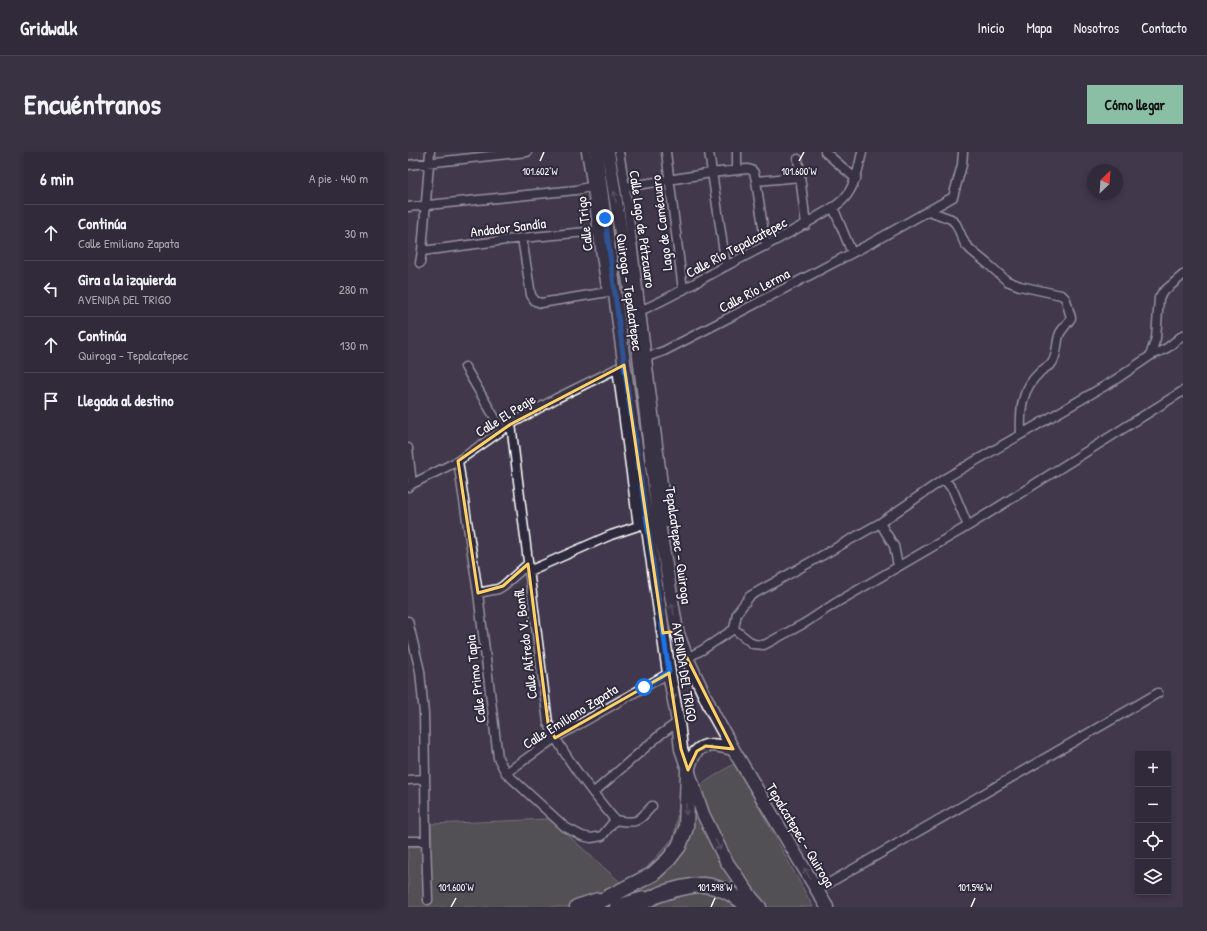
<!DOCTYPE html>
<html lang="es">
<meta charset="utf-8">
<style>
body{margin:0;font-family:"Patrick Hand",sans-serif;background:#393242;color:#f1f3f6}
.controls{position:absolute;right:12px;bottom:12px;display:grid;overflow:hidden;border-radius:0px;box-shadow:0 2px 6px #0003}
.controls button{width:36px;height:36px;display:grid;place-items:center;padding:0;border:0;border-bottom:1px solid #4c4654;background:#312a3a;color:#f1f3f6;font:20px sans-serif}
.compass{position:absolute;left:679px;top:12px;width:36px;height:36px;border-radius:50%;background:#312a3a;box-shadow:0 2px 6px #0003;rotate:25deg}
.stop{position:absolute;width:12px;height:12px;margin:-9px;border:3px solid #1a73e8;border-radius:50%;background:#fff}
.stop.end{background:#1a73e8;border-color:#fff;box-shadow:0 1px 4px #0008}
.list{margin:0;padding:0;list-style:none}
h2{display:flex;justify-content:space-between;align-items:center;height:52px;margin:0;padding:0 16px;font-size:17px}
h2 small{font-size:13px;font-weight:400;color:#a8a7af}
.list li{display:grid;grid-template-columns:26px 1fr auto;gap:12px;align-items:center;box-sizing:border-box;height:56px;padding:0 16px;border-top:1px solid #4c4654}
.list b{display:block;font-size:15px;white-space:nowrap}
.list p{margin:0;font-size:13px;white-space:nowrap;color:#a8a7af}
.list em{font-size:13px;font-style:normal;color:#a8a7af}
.icon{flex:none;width:22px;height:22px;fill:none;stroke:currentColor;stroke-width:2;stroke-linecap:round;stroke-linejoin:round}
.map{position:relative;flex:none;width:775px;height:755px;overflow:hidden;border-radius:0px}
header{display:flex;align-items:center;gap:24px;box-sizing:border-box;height:56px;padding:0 20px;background:#312a3a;border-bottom:1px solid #4c4654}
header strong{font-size:19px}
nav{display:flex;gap:22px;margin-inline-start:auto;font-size:14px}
.intro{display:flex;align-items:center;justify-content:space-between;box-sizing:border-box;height:96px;padding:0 24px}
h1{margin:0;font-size:28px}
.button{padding:10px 18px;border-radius:0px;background:#8abfa5;color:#111;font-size:14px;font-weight:700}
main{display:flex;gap:24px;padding:0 24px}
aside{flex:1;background:#312a3a;border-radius:0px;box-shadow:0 2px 6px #0003}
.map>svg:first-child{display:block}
.green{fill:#666c5f;stroke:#b2b6af}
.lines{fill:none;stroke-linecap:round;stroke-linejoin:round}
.minor-casing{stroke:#fff;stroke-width:11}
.primary-casing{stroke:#fff;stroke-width:15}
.motorway-casing{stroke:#fff;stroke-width:17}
.minor{stroke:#2f2a3d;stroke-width:8}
.primary{stroke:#2f2a3d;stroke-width:12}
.motorway{stroke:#2f2a3d;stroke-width:14}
.oneway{stroke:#6d6a77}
.route{stroke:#1a73e8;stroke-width:5}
.marked{fill:none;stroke:#ffd166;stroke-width:3;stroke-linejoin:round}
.ticks{fill:none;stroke:#fff;stroke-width:1.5}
.labels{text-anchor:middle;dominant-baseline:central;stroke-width:4;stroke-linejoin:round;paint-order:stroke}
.street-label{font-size:14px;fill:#fff;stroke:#2f2a3d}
.ticks-label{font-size:10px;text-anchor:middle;fill:#fff;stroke:#2f2a3d;stroke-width:4;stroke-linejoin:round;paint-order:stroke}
</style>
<header>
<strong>Gridwalk</strong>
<nav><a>Inicio</a><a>Mapa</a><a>Nosotros</a><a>Contacto</a></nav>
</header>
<div class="intro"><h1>Encuéntranos</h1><a class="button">Cómo llegar</a></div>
<main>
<aside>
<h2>6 min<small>A pie · 440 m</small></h2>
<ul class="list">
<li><svg class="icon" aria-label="ahead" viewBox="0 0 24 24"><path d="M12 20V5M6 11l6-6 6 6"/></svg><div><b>Continúa</b><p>Calle Emiliano Zapata</p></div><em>30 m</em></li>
<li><svg class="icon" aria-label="left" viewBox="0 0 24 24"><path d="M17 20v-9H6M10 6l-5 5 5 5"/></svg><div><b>Gira a la izquierda</b><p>AVENIDA DEL TRIGO</p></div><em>280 m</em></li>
<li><svg class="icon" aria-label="ahead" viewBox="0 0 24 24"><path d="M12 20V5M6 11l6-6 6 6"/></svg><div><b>Continúa</b><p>Quiroga - Tepalcatepec</p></div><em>130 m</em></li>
<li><svg class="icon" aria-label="arrive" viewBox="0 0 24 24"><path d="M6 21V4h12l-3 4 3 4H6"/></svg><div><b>Llegada al destino</b></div></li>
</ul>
</aside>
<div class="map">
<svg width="775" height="755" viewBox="0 0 775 755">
<rect width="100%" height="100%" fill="#41384d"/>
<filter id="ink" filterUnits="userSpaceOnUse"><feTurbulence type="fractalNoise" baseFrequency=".025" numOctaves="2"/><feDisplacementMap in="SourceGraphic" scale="8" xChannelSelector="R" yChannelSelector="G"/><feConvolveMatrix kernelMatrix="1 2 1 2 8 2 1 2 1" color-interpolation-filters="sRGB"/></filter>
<g filter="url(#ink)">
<path class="green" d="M327,611L405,755H0V695L24,694L23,672L142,667L212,730L238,717L266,685L272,646Z"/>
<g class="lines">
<defs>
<path id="minor" d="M178,0C187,47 190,94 199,140
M211,0L217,35L260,371L251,372
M258,0L275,138
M301,0L318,114
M417,0L448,27
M390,7L398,73
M0,13L119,0
M329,18V0
M348,29L392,25
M217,35L303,21L339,17C347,18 346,21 348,29L358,94
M0,55L168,38L185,34
M425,55L444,101
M521,59L543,67L548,72L557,92L564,99L581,113L599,129L612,134L653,143L656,145L658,148L663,166C660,171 655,176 652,181C648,190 650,202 644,211C641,214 635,217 632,220C613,238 612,257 613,282
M114,86L123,143L127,149L133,151L206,139
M14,99L114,86L189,79
M12,111L14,99L22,0
M229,160C260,148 289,129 318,114C350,97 382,82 412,63C421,58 433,52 439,43C448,30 451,15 454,0
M775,183L759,196L742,204L707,228L536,327L472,371L342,444L329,461L326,477L345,492L356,493L397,471L426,452L560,374L775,239
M742,204L748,186L751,146L754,141L775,123
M239,205L256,199L330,161L465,90L545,45L554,13L555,0
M57,215L94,278
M209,216L230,374
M0,296L4,332
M50,309L70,441L90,606L98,621L157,675L174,684L183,686L194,684L207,668C183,639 156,605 140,571L103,272
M536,327L545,338L560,374
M0,335L4,332L50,309L103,272L149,246L216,213
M472,371L486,394L490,414
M121,419L203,383L233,373
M70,441L90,437L95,434L120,412
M0,469L12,519L16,562L18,689L20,748
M279,506L294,498L326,477
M98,621L147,586L261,521
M0,628L17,627
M185,641L253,582L270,570
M207,668C229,672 230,670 244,654
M0,689H18
M409,738L750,541"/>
<path id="primary" d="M188,0L221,247L261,521L270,570L273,597L295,662L318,709L344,746L352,755
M200,0L226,162L251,372L269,479L279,506L306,563L325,597L419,755
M280,618C282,612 284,605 288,600C297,589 313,594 325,597"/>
<path id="motorway" d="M169,755L190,748
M181,755L245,722L261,707L271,694L278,676L280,618
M209,755L236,747
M227,755C235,751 242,746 250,743C260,739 285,732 296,733C311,734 329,744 340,755"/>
</defs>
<use href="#minor" class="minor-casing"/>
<use href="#primary" class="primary-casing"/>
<use href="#motorway" class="motorway-casing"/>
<use href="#minor" class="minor"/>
<use href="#primary" class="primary"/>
<use href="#motorway" class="motorway"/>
</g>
<defs><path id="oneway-shaft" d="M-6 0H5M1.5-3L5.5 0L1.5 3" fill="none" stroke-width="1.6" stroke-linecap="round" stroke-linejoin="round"/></defs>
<g class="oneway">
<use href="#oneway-shaft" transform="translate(207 45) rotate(-99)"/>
<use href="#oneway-shaft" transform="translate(265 457) rotate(-100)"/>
<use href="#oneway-shaft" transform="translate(265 542) rotate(80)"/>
<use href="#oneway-shaft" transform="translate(297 596) rotate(158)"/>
<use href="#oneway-shaft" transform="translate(278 657) rotate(92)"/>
<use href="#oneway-shaft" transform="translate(310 693) rotate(63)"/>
<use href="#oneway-shaft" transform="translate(399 721) rotate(-121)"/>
</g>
</g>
<g class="lines" filter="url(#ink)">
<path class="route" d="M197,66L221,247L261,520L236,535"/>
</g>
<path d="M0 0H775V755H0ZM216,213L255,481L269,479L279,506L325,597L298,594L289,599L280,618L273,597L261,521L147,586L140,571L120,412L95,434L70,441L50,309L103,272Z" fill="#41384d" fill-opacity=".55" fill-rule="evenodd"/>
<path class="marked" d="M216,213L255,481L269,479L279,506L325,597L298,594L289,599L280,618L273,597L261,521L147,586L140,571L120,412L95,434L70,441L50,309L103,272Z"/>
<path class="ticks" d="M132,9L136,0M391,9L396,0M43,755L48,746M303,755L307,746M563,755L567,746"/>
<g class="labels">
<g class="street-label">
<text transform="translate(253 71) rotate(-97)">Lago de Camécuaro</text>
<text transform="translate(176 72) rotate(-97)">Calle Trigo</text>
<text transform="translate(100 75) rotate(-7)">Andador Sandía</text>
<text transform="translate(235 77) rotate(82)">Calle Lago de Pátzcuaro</text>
<text transform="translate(328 95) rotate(-28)">Calle Río Tepalcatepec</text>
<text transform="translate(346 138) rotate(-28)">Calle Río Lerma</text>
<text transform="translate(222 140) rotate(82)">Quiroga - Tepalcatepec</text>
<text transform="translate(97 263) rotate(-32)">Calle El Peaje</text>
<text transform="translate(271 393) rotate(82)">Tepalcatepec - Quiroga</text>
<text transform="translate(117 492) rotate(-97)">Calle Alfredo V. Bonfil</text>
<text transform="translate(277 520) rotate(81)">AVENIDA DEL TRIGO</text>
<text transform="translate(67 527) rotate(-97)">Calle Primo Tapia</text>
<text transform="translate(162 564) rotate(-32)">Calle Emiliano Zapata</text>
<text transform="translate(393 683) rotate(59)">Tepalcatepec - Quiroga</text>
</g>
</g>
<g class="ticks-label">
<text x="132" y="23">101.602°W</text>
<text x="391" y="23">101.600°W</text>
<text x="48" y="739">101.600°W</text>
<text x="307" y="739">101.598°W</text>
<text x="567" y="739">101.596°W</text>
</g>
</svg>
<div class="controls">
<button>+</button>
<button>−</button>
<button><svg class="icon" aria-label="locate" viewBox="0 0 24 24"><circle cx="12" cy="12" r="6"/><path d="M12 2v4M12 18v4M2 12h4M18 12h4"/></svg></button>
<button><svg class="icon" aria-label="layers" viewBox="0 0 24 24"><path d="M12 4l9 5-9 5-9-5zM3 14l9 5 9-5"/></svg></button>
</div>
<svg class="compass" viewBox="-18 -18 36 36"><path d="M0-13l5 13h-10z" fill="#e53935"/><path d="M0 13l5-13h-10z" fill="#a8a7af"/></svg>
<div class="stop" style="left:236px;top:535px"></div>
<div class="stop end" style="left:197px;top:66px"></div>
</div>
</main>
